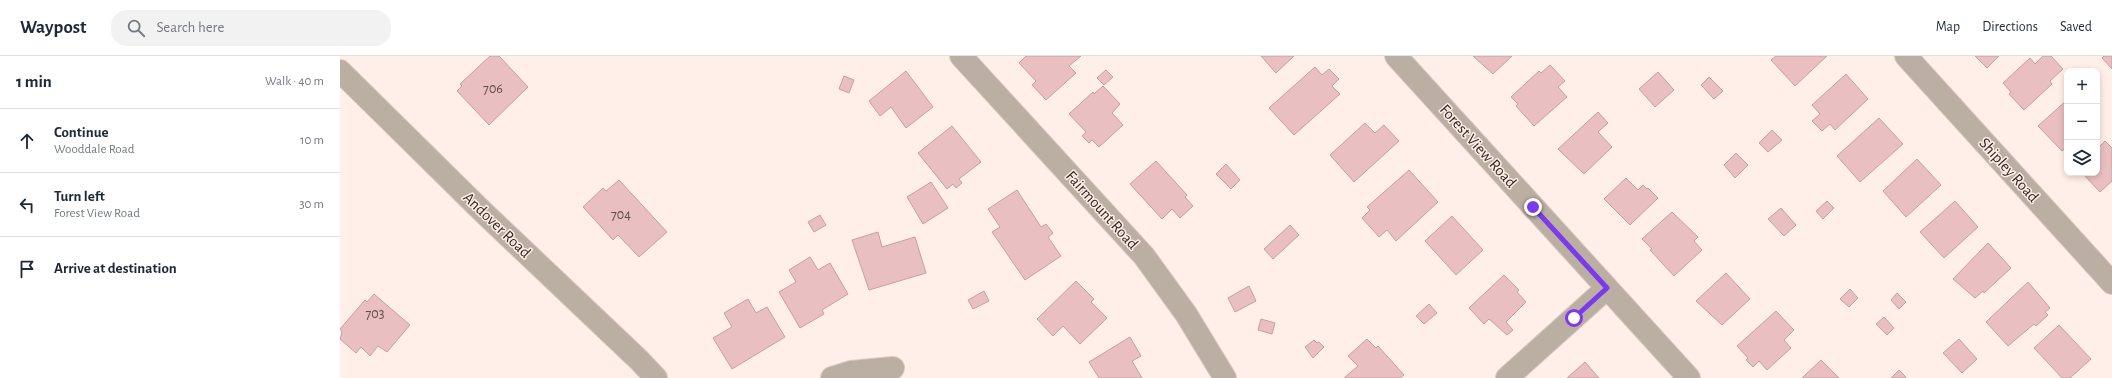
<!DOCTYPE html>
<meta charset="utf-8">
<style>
body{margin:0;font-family:"Alegreya Sans",sans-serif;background:#f2f2f3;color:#1f2937}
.controls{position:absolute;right:12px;top:12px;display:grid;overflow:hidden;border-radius:8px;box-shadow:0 2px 6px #0003}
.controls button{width:36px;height:36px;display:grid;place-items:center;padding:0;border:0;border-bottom:1px solid #e0e1e3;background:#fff;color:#1f2937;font:20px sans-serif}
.stop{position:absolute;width:12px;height:12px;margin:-9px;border:3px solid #7c3aed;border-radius:50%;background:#fff}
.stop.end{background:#7c3aed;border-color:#fff;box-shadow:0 1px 4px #0008}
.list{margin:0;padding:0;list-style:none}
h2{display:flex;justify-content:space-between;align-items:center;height:52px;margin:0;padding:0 16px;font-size:17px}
h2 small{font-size:13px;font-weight:400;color:#747a83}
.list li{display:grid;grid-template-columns:26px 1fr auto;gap:12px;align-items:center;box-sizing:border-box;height:64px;padding:0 16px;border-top:1px solid #e0e1e3}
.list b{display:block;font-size:15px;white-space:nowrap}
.list p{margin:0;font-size:13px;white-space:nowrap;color:#747a83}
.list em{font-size:13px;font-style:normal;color:#747a83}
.icon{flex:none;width:22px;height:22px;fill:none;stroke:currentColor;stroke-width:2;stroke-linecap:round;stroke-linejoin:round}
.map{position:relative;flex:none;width:1772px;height:322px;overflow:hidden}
header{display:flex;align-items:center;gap:24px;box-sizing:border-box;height:56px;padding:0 20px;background:#fff;border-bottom:1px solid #e0e1e3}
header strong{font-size:19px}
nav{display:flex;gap:22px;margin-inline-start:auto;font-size:14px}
.search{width:280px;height:36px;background:#f2f2f3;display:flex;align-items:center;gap:10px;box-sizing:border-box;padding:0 14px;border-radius:16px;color:#747a83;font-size:15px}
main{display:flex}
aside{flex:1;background:#fff}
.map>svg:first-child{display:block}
.building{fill:#eabfc1;stroke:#c89fa0}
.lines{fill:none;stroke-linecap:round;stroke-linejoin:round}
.minor-casing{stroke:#dacac4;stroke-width:24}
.minor{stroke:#baafa2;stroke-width:22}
.route{stroke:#7c3aed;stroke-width:5}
.labels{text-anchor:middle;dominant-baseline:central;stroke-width:3;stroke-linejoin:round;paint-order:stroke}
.number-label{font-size:14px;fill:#614b47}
.street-label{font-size:16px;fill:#33241e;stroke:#ffefe8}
</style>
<header>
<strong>Waypost</strong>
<div class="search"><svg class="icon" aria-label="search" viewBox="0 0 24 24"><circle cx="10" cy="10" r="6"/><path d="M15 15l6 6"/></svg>Search here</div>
<nav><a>Map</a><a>Directions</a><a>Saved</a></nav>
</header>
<main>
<aside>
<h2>1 min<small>Walk · 40 m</small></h2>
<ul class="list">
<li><svg class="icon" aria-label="ahead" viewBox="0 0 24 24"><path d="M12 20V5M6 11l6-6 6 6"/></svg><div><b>Continue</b><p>Wooddale Road</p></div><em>10 m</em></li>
<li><svg class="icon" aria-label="left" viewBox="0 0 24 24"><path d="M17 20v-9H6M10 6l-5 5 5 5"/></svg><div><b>Turn left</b><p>Forest View Road</p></div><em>30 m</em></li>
<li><svg class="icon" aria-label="arrive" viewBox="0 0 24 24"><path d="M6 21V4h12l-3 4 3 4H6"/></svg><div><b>Arrive at destination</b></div></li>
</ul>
</aside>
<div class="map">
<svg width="1772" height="322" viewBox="0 0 1772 322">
<rect width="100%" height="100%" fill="#ffefe8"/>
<path class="building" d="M150,0H159L188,31L149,69L117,35L122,30L120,28Z
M686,0H741L729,10L736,17L706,44L692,29L696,25L679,7Z
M921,0H954L936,17Z
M1133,0H1172L1153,18Z
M1436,0H1487L1455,30L1431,4Z
M1635,0H1659L1647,12Z
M1703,0H1711L1723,13L1710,25L1712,28L1684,54L1669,38L1671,36L1663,27L1690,2L1695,8Z
M1764,0H1772V13L1762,2Z
M1210,9L1225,25L1218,31L1227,41L1194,70L1176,50L1178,48L1171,41L1199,15L1201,17Z
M975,11L982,19L989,13L999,23L992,30L1000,38L954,79L929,52Z
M766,14L773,21L764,29L757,22Z
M566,15L593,51L566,72L551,51L540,60L529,45Z
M1318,16L1334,34L1315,51L1299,33Z
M1506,18L1528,43L1495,74L1490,68L1482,75L1472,65L1480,58L1472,49Z
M504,20L514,24L509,37L499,33Z
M1369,21L1383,35L1374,43L1361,29Z
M763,30L780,48L772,57L783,69L759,91L752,84L749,87L742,80L746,76L729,58L753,36L754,38Z
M1727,44V91L1722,95L1698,70Z
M1258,56L1268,67L1258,76L1272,91L1244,118L1218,93Z
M1539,62L1563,88L1520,126L1497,100Z
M1025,67L1035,77L1044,69L1059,85L1014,126L990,99Z
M612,70L641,106L619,123L622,127L616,132L613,128L607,133L578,97Z
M1432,74L1442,84L1428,96L1419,87Z
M1765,85L1772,92V125L1760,136L1744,119L1746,117H1757V93Z
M1396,97L1408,109L1395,122L1384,109Z
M1577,103L1601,129L1566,161L1543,135Z
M816,105L847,139L845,141L853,150L840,162L832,153L822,163L790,128Z
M886,108L900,124L891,133L876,118Z
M1069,114L1098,146L1056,185L1047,174L1039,181L1022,162L1030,154L1027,151Z
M1286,122L1298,134L1303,129L1307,133L1308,132L1318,142L1290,169L1264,143Z
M279,124L327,176L299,201L278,179L273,184L243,151L263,132L266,135Z
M591,126L608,152L583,168L567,141Z
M677,134L701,171L706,168L713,177L708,181L721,200L685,224L652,176L660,171L648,153Z
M1487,145L1494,152L1483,163L1476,155Z
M1615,145L1638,171L1604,202L1580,176Z
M1441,152L1456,169L1444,180L1428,163Z
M1332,156L1358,181L1354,185L1362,194L1334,220L1310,194L1312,193L1302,183Z
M480,159L486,169L474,176L468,166Z
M1112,160L1143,194L1116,219L1085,185Z
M950,169L959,179L933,203L924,193Z
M538,176L542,191L575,181L586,217L529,234L512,184Z
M1648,187L1671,212L1644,237L1643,235L1635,242L1613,223Z
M470,201L478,214L490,207L508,238L482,254L484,258L460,272L439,236L456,226L449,214Z
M1386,217L1410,243L1382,269L1356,245Z
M1164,219L1179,234L1177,236L1186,246L1166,266L1173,274L1167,279L1149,263L1144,268L1129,252Z
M736,225L754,243L751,246L767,262L740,288L723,270L713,280L697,263Z
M1688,226L1710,252L1705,256L1708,259L1696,270L1694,268L1668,290L1646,266Z
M909,230L916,245L895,256L888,242Z
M1510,233L1518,242L1509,251L1500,243Z
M644,235L649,245L633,253L628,244Z
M1557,237L1566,246L1559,253L1551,244Z
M34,238L70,269L47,296L38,290L30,300L21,291L16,297L0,283L2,276L0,273L25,244L27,246Z
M408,243L416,257L427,251L445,281L392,313L373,282L392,271L384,257Z
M1089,248L1097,257L1084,268L1076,260Z
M1436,255L1454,274L1444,284L1451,292L1427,314L1419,305L1413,311L1406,304L1408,302L1397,290Z
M1544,261L1554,272L1547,279L1536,268Z
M921,263L935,267L932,278L918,274Z
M1719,269L1751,303L1730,322H1722L1694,292Z
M790,281L801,300L792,305L802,322H759L749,306Z
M1027,283L1036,292L1038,290L1064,319L1060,322H1004L1018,310L1008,300Z
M1619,283L1637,303L1622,317L1603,297Z
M974,284L977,287L979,286L984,291L973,302L965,291Z
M1481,304L1499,322H1462Z
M1245,306L1259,322H1227Z
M1559,314L1566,321L1565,322H1551Z"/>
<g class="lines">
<defs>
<path id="minor" d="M621,0L804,200L846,258L885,322
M1056,0L1349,322
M1566,0L1772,227
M0,15L143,156L299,304L316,322
M492,322L511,316L553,312
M1167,322L1267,232"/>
</defs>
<use href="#minor" class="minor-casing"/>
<use href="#minor" class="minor"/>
</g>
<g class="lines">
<path class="route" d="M1193,151L1267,232L1234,262"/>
</g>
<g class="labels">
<g class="number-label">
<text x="153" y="33">706</text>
<text x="281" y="159">704</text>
<text x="35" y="258">703</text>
</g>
<g class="street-label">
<text transform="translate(1138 90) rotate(48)">Forest View Road</text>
<text transform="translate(1669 114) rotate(48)">Shipley Road</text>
<text transform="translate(762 154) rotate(48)">Fairmount Road</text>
<text transform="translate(157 169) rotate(44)">Andover Road</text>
</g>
</g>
</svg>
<div class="controls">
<button>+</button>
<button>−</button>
<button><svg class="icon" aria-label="layers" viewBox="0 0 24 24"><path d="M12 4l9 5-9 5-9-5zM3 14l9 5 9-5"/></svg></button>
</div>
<div class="stop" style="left:1234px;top:262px"></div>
<div class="stop end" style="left:1193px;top:151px"></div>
</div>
</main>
